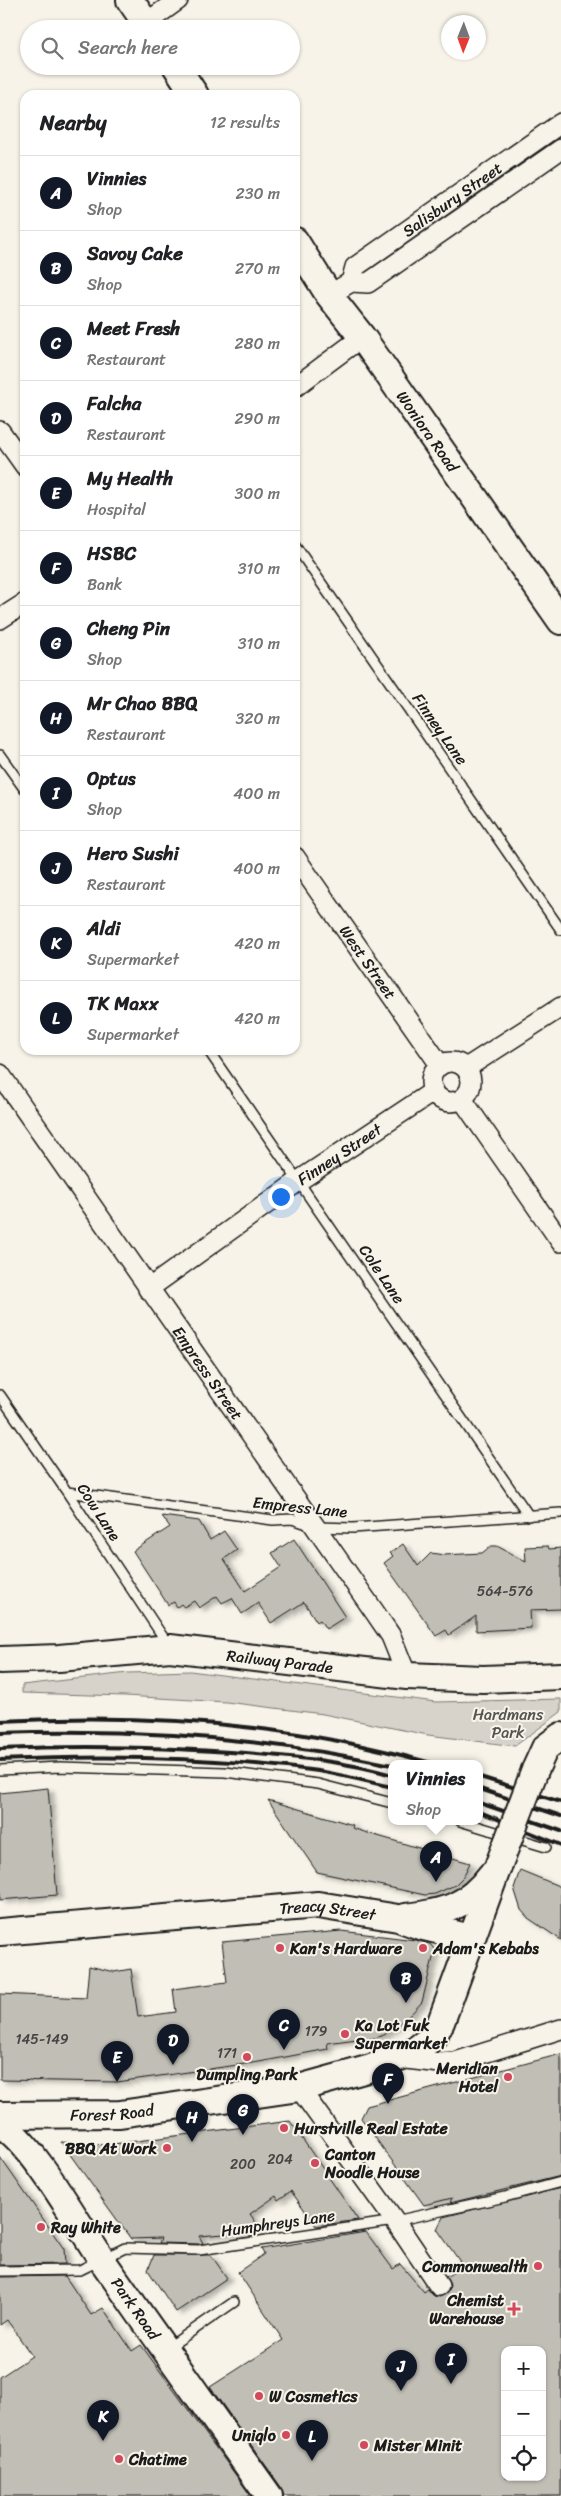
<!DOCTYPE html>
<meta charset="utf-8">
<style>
body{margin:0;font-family:Sriracha,sans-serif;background:#f2f2f2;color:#202124}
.controls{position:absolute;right:15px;bottom:15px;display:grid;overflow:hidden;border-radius:10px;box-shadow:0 1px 4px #0004}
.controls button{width:45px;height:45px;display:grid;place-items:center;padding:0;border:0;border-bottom:1px solid #e0e0e0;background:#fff;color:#202124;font:25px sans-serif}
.compass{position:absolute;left:441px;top:15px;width:45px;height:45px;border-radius:50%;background:#fff;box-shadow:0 1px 4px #0004;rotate:181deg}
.you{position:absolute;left:280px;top:1196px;width:18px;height:18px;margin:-12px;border:4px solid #fff;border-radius:50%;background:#1a73e8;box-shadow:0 0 0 8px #1a73e833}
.badge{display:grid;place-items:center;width:32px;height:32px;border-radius:50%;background:#111827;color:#fff;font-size:16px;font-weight:700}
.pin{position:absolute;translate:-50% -41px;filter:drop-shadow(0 1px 2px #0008)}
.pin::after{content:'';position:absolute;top:26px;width:18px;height:15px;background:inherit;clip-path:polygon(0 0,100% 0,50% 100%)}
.popup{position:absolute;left:388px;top:1760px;width:95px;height:65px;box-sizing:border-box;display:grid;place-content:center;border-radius:10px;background:#fff;filter:drop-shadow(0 1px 4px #0005);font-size:16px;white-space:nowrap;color:#757577}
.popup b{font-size:19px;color:#202124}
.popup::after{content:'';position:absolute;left:50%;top:100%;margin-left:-10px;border:10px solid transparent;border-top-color:#fff}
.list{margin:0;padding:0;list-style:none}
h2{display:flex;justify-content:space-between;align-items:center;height:65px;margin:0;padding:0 20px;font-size:21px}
h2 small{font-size:16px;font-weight:400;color:#757577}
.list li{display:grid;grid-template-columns:32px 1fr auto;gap:15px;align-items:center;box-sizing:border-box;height:75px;padding:0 20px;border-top:1px solid #e0e0e0}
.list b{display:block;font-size:19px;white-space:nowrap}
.list p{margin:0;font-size:16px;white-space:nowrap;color:#757577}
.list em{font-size:16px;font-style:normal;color:#757577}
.icon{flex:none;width:28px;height:28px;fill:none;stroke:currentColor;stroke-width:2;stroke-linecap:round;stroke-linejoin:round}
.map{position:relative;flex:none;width:561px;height:2496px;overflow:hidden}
.search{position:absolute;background:#fff;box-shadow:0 1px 4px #0004;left:20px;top:20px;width:280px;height:55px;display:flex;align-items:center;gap:12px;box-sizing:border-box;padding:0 18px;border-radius:28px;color:#757577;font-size:19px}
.panel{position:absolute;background:#fff;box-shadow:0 1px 4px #0004;left:20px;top:90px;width:280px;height:965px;border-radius:15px}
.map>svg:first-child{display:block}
.green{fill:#d7d3cb;stroke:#7a7874}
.building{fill:#c0beb5;stroke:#1c1c1c;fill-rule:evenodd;filter:url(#shadow)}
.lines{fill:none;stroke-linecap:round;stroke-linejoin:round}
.lane-casing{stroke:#1c1c1c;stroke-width:12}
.street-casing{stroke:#1c1c1c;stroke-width:22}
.secondary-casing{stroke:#1c1c1c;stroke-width:30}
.lane{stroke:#f7f3e8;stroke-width:9}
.street{stroke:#f7f3e8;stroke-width:19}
.secondary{stroke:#f7f3e8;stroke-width:26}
.rail{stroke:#1c1c1c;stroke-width:4}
.secondary-bridge-casing{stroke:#1c1c1c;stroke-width:30;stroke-linecap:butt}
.secondary-bridge{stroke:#f7f3e8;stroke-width:26}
.poi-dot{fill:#d1495b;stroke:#f7f3e8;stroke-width:2}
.labels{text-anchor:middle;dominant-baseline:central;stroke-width:4;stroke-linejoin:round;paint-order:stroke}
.number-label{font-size:14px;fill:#454442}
.street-label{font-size:16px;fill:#1c1c1c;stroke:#f7f3e8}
.park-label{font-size:16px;fill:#545351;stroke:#f7f3e8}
.poi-label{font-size:16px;font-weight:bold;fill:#1c1c1c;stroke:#f7f3e8;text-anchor:start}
</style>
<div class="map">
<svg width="561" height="2496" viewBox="0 0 561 2496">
<defs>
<filter id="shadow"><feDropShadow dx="5.5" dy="3" stdDeviation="2.5" flood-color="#0004"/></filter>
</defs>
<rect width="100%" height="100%" fill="#f7f3e8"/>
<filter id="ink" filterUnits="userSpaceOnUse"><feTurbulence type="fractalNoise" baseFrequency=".02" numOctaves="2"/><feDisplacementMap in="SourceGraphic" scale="10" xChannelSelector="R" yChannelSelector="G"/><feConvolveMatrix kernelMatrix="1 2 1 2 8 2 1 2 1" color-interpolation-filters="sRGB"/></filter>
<g filter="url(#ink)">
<path class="green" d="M190,1671L436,1702L561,1699V1712L515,1746L428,1735L323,1714L226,1702L125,1696L22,1693V1685L128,1673Z"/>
<path class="building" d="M162,1516L199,1521L210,1540L224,1531L237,1550L224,1559L245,1591L281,1567L272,1553L294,1539L345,1617L326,1629L320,1620L317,1622L304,1602L271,1623L258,1603L242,1614L232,1598L222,1603L217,1596L199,1608L194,1601L184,1607L181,1604L177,1607L174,1602L168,1605L133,1551L170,1527Z
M403,1544L418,1566L431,1553L444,1555L482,1553L491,1546H497L526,1562L525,1547L548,1546L549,1549L561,1548V1609L530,1610L531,1628L476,1631V1616L449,1635L446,1630L436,1636L384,1563L393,1556L390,1553Z
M48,1788L57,1895L0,1900V1793Z
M268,1800L353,1825L352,1828L371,1834L470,1863L463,1877L455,1885L435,1894L425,1895L317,1872Z
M520,1870L561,1887V1940L528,1918L521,1910L514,1888Z
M341,1931L415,1940L430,1944L435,1950L422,2002L411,2014L384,2035L358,2043L357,2039L327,2043L328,2049L259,2062L117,2082L0,2080V1994L86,1998L89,1966L114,1972L131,1969L138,2017L176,2012L173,1989L227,1982L222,1942Z
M561,2054V2176L450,2203L452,2198L424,2205L361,2118L367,2106Z
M290,2121L358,2220L316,2226L291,2191L278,2200L276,2196L250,2214L262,2231L199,2236L203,2243L199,2244L159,2243L161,2238L131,2239L61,2142L106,2145Z
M0,2157L64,2249L65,2264L0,2265Z
M561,2188V2496H284L281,2487L210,2387L283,2340L238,2272L264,2254L261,2249L366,2232L393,2269L400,2264L424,2292L428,2289L434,2296L440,2297L449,2290L450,2285L446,2277L463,2266L437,2229L443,2217ZM505,2350H542V2477H505Z
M154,2255H211L227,2278L176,2312L148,2270Z
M65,2276L91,2315L103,2308L132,2351L141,2345L251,2496H0V2377L32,2356L7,2320L0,2325V2277Z"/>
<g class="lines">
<defs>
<path id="lane" d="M295,545L561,930
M0,755L25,790
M208,1050L529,1516
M0,1395L67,1492L169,1646
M67,1492L273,1520L292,1519L317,1527L353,1528L561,1513
M0,1770L60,1767L225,1772L318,1784L392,1803
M460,1821L546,1847
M0,2271L80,2270L125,2248L199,2250L395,2221L505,2197L561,2182
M166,2349L234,2302"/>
<g id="street">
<path d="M146,23L178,0"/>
<path id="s1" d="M351,282L355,267L561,123"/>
<path d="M329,295L351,282L368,283L561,149"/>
<path d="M295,387L362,337"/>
<path d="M0,431L25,466"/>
<path d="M0,619L25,603"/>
<path id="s2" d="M295,857L440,1065"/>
<circle cx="451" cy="1082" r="20"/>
<path d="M466,1068L561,1007"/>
<path id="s3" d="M0,1074L376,1614L391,1636L407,1676"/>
<path d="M462,1099L561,1242"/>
<path id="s4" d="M148,1289L300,1180L434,1091"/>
<path d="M399,2058L440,2063L455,2062L561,2029"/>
<path d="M299,2088L395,2221L439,2286"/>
</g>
<g id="secondary">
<path d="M130,0L150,29"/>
<path d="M176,66L195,95"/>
<path id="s5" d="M295,241L329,295L362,337L561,621"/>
<path id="s6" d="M0,1660L59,1658L170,1648L407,1676L483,1679L561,1676"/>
<path d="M535,1770L545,1748L561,1736"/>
<path d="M406,1917C445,1912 467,1907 491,1875"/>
<path id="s7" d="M0,1932L318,1905L398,1918L420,1926L471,1938"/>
<path id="s8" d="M0,2115L120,2114L299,2088L371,2068L413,2052L433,2037L441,2022L499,1864"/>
<path id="s9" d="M0,2124C34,2144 78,2225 102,2260C157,2339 213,2417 269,2496"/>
</g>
</defs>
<use href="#lane" class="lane-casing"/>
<use href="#street" class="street-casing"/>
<use href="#secondary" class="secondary-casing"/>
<use href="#lane" class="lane"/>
<use href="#street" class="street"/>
<use href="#secondary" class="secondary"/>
<path class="rail" d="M0,1721C145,1713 291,1723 431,1763
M0,1733C134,1728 261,1737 392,1765
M0,1749C82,1745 164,1747 246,1753C296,1757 344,1761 392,1775
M0,1760C104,1755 215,1757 318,1771C343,1775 368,1782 392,1787
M480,1777L561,1802
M480,1789L561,1816
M480,1803L561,1831
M480,1812L561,1845"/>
<defs>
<path id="secondary-bridge" d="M499,1864L535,1770"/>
</defs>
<use href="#secondary-bridge" class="secondary-bridge-casing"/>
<use href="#secondary-bridge" class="secondary-bridge"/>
</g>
</g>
<g class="poi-dot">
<circle cx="280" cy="1948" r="5"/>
<circle cx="423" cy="1948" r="5"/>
<circle cx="345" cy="2034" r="5"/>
<circle cx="247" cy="2057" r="5"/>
<circle cx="508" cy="2077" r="5"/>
<circle cx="284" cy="2128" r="5"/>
<circle cx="167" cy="2148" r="5"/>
<circle cx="315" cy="2163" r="5"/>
<circle cx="41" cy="2227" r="5"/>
<circle cx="538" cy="2266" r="5"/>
<path d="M511.5 2301.5h5v5h5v5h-5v5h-5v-5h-5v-5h5z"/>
<circle cx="259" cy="2396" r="5"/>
<circle cx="286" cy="2435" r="5"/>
<circle cx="364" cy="2445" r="5"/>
<circle cx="119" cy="2459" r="5"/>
</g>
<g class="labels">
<g class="number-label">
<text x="505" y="1591">564-576</text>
<text x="316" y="2031">179</text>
<text x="42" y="2039">145-149</text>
<text x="227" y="2053">171</text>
<text x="280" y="2159">204</text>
<text x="243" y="2164">200</text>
</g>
<g class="street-label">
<text stroke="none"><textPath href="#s1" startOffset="134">Salisbury Street</textPath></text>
<text stroke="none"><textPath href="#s5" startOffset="232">Woniora Road</textPath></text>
<text transform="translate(440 729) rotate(55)">Finney Lane</text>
<text stroke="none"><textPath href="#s2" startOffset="128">West Street</textPath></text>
<text stroke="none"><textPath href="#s4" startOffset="234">Finney Street</textPath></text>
<text transform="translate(382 1274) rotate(56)">Cole Lane</text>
<text stroke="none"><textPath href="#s3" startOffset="364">Empress Street</textPath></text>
<text transform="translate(300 1507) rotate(6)">Empress Lane</text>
<text transform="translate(99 1512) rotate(57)">Cow Lane</text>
<text stroke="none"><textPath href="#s6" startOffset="281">Railway Parade</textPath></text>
<text stroke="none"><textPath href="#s7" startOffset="329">Treacy Street</textPath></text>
<text stroke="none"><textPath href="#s8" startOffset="112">Forest Road</textPath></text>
<text transform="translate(278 2223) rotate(-8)">Humphreys Lane</text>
<text stroke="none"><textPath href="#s9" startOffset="230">Park Road</textPath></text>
</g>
<g class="park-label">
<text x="508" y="1714">Hardmans<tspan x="508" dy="18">Park</tspan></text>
</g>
<g class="poi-label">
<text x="290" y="1948">Kan's Hardware</text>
<text x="433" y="1948">Adam's Kebabs</text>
<text x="355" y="2025">Ka Lot Fuk<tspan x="355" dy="18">Supermarket</tspan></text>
<text x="498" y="2068" text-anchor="end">Meridian<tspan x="498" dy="18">Hotel</tspan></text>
<text x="247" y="2074" text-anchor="middle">Dumpling Park</text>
<text x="294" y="2128">Hurstville Real Estate</text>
<text x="157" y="2148" text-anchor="end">BBQ At Work</text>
<text x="325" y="2154">Canton<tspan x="325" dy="18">Noodle House</tspan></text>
<text x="51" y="2227">Ray White</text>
<text x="528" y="2266" text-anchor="end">Commonwealth</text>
<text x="504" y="2300" text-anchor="end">Chemist<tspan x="504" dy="18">Warehouse</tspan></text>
<text x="269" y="2396">W Cosmetics</text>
<text x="276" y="2435" text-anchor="end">Uniqlo</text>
<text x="374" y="2445">Mister Minit</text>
<text x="129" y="2459">Chatime</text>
</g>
</g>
</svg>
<div class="controls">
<button>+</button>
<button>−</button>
<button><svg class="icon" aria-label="locate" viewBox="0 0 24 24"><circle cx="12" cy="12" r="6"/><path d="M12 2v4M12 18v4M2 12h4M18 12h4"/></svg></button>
</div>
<svg class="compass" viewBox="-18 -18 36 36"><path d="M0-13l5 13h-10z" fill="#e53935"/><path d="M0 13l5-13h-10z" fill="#757577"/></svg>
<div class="you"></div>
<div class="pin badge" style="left:436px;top:1882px">A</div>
<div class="popup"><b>Vinnies</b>Shop</div>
<div class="pin badge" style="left:406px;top:2003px">B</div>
<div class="pin badge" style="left:284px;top:2050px">C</div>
<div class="pin badge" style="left:173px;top:2065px">D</div>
<div class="pin badge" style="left:117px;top:2082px">E</div>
<div class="pin badge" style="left:388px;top:2104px">F</div>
<div class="pin badge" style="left:243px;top:2135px">G</div>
<div class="pin badge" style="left:192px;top:2142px">H</div>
<div class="pin badge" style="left:451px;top:2384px">I</div>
<div class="pin badge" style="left:401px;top:2391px">J</div>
<div class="pin badge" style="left:103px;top:2441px">K</div>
<div class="pin badge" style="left:312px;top:2461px">L</div>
<div class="search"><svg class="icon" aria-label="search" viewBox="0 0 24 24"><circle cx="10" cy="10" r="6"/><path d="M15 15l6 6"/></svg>Search here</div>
<section class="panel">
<h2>Nearby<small>12 results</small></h2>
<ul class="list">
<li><span class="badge">A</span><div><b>Vinnies</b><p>Shop</p></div><em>230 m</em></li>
<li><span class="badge">B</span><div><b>Savoy Cake</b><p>Shop</p></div><em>270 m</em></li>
<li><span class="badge">C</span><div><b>Meet Fresh</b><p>Restaurant</p></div><em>280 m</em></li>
<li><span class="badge">D</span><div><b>Falcha</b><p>Restaurant</p></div><em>290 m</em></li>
<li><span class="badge">E</span><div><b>My Health</b><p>Hospital</p></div><em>300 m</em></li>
<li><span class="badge">F</span><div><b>HSBC</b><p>Bank</p></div><em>310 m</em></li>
<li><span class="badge">G</span><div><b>Cheng Pin</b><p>Shop</p></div><em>310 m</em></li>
<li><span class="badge">H</span><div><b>Mr Chao BBQ</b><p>Restaurant</p></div><em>320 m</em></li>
<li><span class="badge">I</span><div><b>Optus</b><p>Shop</p></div><em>400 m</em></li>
<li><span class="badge">J</span><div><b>Hero Sushi</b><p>Restaurant</p></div><em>400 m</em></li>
<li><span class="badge">K</span><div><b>Aldi</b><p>Supermarket</p></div><em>420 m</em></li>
<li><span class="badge">L</span><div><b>TK Maxx</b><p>Supermarket</p></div><em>420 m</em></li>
</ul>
</section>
</div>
